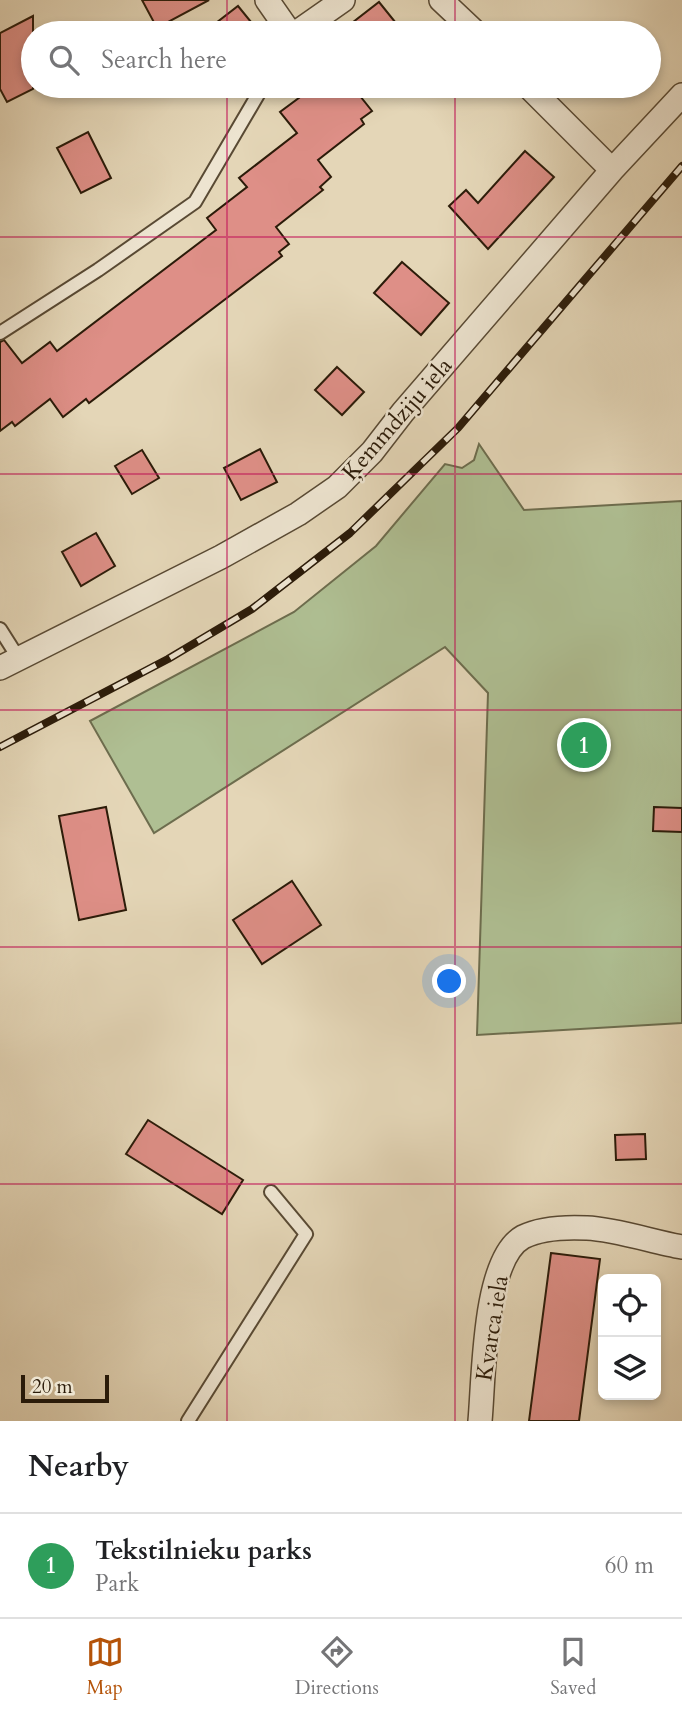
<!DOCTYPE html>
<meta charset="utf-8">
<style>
body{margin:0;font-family:Cardo,serif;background:#f6f6f6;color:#202124}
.controls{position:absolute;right:21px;bottom:21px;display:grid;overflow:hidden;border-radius:10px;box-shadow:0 4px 10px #0003}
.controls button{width:63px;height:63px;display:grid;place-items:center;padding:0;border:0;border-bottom:2px solid #e0e0e0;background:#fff;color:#202124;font:35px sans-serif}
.scale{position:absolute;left:21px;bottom:18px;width:88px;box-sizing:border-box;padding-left:7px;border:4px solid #2b1b09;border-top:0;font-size:19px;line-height:24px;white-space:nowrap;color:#2b1b09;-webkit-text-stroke:5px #ede4d0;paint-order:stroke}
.you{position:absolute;left:450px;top:982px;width:24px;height:24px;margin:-18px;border:5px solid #fff;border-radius:50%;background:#1a73e8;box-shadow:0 0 0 10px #1a73e833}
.badge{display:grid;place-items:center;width:46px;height:46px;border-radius:50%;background:#b45309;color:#fff;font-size:23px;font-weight:700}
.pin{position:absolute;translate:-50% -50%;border:4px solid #fff;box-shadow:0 2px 7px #0006}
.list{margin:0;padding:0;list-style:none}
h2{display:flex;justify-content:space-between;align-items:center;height:91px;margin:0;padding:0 28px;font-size:30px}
h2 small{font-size:23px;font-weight:400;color:#757577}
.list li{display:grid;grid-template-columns:46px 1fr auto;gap:21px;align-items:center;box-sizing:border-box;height:105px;padding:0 28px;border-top:2px solid #e0e0e0}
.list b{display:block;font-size:26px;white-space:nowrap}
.list p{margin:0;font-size:23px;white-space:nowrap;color:#757577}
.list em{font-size:23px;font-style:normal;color:#757577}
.icon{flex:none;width:38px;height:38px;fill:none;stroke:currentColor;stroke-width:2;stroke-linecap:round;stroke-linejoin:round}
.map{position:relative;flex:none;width:682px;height:1421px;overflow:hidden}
.search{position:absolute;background:#fff;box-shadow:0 4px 10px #0003;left:21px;right:21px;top:21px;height:77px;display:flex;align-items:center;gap:18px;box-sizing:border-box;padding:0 24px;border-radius:38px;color:#757577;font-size:26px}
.sheet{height:196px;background:#fff}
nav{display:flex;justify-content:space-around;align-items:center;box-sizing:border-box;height:98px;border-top:2px solid #e0e0e0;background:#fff;font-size:19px;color:#757577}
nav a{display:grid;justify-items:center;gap:4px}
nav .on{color:#b45309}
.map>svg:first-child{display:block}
.green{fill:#afbf93;stroke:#6d6d4e;stroke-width:2}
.building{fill:#de8f87;stroke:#2b1b09;stroke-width:2}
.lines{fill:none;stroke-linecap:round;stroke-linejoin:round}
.service-casing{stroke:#594a34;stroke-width:16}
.minor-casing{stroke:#594a34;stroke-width:26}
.service{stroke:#ede4d0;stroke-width:12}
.minor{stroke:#ede4d0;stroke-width:23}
.rail-casing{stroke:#2b1b09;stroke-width:8}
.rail{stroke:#ede4d0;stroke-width:5;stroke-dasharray:16;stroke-linecap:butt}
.grid{fill:none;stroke:#c2185b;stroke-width:2;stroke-opacity:0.55}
.labels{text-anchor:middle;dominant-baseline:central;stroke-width:5;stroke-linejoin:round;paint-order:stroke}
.street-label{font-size:23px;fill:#2b1b09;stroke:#ede4d0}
</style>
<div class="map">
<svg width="682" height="1421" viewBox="0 0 682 1421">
<rect width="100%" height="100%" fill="#e4d6b7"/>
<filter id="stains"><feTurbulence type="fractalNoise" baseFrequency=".00286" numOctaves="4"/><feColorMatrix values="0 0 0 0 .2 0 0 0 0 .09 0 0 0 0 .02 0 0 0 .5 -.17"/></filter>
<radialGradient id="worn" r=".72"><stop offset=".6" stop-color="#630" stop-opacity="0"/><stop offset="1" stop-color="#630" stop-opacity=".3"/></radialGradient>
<path class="green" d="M479,444L524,510L682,501V1023L477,1035L488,693L445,647L154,833L90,721L294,612L376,546L445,464L462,468L474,460Z"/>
<path class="building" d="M142,0H209L157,28Z
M379,2L404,33H339Z
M238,6L260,33H203Z
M33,16V89L7,102L0,89V33Z
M315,86H352L372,111L361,119L364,124L318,160L331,177L320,187L323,190L276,227L289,244L279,252L282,256L89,403L86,399L63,417L50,399L15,426L12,422L0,431V342L4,340L22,363L50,342L57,351L216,230L207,218L247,187L239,178L297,133L280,112Z
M88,132L111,178L81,193L57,148Z
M525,151L554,177L488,249L449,206L466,190L478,203Z
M402,262L449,303L421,335L374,293Z
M337,367L364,392L342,415L315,390Z
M260,449L277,482L241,500L224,468Z
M142,450L159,478L132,494L115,466Z
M96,533L115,566L81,586L62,552Z
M106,807L126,910L79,920L59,816Z
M654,807L682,808V832L653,831Z
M292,881L321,925L262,964L233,920Z
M148,1120L243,1180L222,1214L126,1154Z
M645,1134L646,1159L616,1160L615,1135Z
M551,1253L600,1259L579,1421H529Z"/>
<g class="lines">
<defs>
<path id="service" d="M0,333L98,270L195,202L263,86
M0,629L19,659
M188,1421L306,1234L271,1192"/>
<path id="minor" d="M267,0L290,33
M441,0L476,33
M296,33L343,0
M528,86L612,170
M0,668L221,557L298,514L337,487L372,452L403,412L612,170L682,95
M480,1421C484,1379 483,1259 523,1237C541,1228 567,1227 587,1228C614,1229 654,1242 682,1247"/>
</defs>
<use href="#service" class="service-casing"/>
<use href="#minor" class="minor-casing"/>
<use href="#service" class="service"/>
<use href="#minor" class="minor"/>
<defs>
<path id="rail" d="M0,747L168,659L252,609L350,533L458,428L682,166"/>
</defs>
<use href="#rail" class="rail-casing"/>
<use href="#rail" class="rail"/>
</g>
<path class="grid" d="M227,0V33M455,0V33M227,86V1421M455,86V1421M0,237H682M0,474H682M0,710H682M0,947H682M0,1184H682"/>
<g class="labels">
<g class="street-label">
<text transform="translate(397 419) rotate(-49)">Ķemmdziju iela</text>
<text transform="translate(492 1328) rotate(-81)">Kvarca iela</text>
</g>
</g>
<rect width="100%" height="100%" filter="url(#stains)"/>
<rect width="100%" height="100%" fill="url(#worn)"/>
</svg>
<div class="controls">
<button><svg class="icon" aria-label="locate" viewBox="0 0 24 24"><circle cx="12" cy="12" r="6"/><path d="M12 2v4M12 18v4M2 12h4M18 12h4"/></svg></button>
<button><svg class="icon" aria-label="layers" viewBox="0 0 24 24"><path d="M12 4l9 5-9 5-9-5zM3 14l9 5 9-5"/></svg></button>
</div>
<div class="scale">20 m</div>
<div class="you"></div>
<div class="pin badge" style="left:584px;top:745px;background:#2e9e5b">1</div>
<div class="search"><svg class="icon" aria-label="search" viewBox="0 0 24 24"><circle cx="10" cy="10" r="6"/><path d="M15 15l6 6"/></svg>Search here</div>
</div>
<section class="sheet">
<h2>Nearby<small></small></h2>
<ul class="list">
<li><span class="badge" style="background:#2e9e5b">1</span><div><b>Tekstilnieku parks</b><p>Park</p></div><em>60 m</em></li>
</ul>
</section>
<nav>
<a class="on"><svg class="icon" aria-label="map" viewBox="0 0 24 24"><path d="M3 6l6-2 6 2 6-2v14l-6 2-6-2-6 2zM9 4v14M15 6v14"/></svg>Map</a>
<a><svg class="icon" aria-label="directions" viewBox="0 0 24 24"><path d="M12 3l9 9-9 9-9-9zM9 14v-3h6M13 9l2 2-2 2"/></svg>Directions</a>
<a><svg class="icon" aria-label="saved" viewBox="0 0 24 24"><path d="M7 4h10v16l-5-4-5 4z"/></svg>Saved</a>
</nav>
